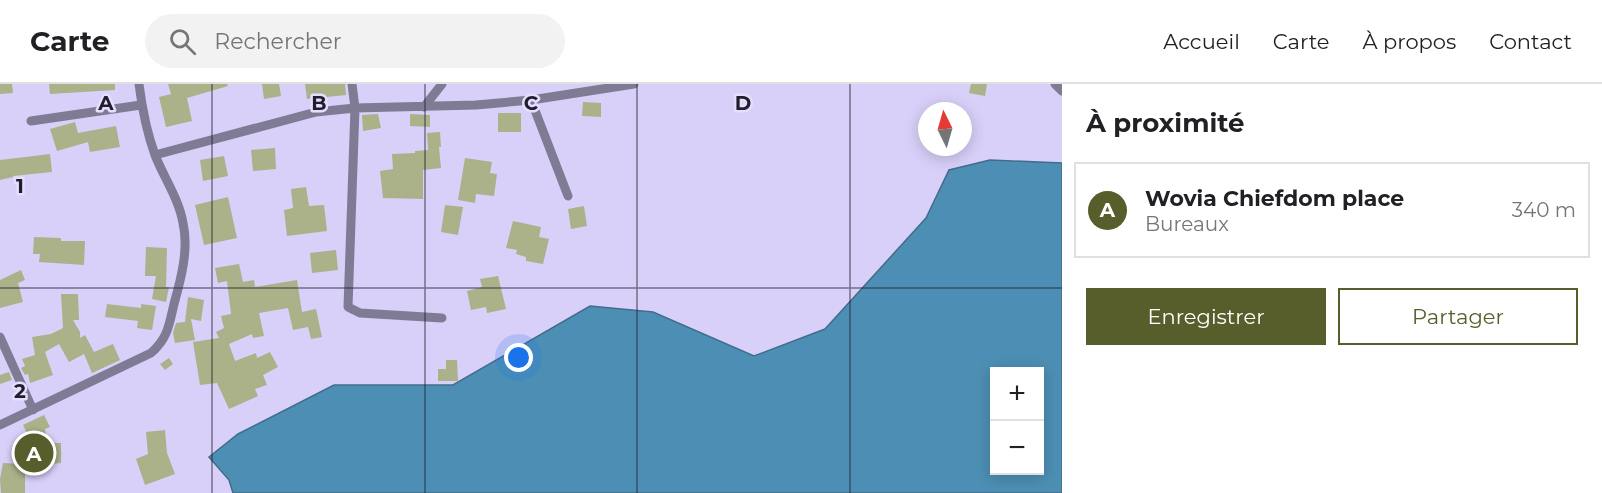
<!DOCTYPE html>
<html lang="fr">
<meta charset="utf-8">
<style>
body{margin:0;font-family:Montserrat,sans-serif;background:#f2f2f2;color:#202124}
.controls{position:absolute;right:18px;bottom:18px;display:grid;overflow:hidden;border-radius:0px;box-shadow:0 3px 15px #0003}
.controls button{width:54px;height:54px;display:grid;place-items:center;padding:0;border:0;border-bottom:2px solid #e0e0e0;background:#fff;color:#202124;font:30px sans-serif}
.compass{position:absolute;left:918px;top:18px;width:54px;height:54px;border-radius:50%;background:#fff;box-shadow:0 3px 15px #0003;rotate:355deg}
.you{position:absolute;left:519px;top:274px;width:21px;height:21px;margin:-15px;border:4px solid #fff;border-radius:50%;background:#1a73e8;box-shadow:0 0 0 9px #1a73e833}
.badge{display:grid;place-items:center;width:39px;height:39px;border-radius:50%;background:#575d2b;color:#fff;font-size:20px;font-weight:700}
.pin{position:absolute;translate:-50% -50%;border:3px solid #fff;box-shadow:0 2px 6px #0006}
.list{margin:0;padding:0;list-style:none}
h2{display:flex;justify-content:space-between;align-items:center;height:78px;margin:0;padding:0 24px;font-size:26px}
h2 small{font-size:20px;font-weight:400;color:#757577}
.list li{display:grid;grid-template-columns:39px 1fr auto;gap:18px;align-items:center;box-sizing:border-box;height:96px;margin:0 12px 12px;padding:0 12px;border:2px solid #e0e0e0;border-radius:0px}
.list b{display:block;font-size:22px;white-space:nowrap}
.list p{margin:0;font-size:20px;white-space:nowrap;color:#757577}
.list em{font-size:20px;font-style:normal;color:#757577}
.actions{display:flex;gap:12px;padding:18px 24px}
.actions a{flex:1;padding:14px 0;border:2px solid #575d2b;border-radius:0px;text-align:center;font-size:21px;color:#575d2b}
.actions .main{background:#575d2b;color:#fff}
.icon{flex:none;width:33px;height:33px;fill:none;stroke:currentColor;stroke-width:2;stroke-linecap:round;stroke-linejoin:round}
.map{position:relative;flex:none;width:1062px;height:409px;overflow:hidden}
header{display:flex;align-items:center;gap:36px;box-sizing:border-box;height:84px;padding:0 30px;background:#fff;border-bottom:2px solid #e0e0e0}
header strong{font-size:28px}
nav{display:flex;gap:33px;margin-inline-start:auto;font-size:21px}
.search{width:420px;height:54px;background:#f2f2f2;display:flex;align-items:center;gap:15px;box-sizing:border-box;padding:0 21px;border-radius:33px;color:#757577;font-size:22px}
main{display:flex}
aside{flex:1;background:#fff}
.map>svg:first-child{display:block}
.water{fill:#4d8fb4;stroke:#406d8b;stroke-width:1.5;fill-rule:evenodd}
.building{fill:#abb189}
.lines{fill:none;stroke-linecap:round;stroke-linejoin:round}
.street{stroke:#807b94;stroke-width:9}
.grid{fill:none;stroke:#211d2c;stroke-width:1.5;stroke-opacity:0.55}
.grid-label{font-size:20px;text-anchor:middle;font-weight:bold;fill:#211d2c;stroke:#e5deff;stroke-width:5;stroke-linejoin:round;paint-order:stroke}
</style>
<header>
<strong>Carte</strong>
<div class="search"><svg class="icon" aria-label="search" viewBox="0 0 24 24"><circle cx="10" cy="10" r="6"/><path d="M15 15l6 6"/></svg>Rechercher</div>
<nav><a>Accueil</a><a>Carte</a><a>À propos</a><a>Contact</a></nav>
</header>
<main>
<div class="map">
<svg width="1062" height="409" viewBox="0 0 1062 409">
<rect width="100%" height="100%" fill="#d8d0f8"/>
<path class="water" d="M990,76L1062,79V409H233L229,396L209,373L238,350L334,301H453L590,222L653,228L754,272L825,245L926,134L949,86ZM994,288H1040V386H994Z"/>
<path class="building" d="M0,0H12L13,9L0,10Z
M49,0H115V6L50,10Z
M168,0H227L228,2L187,14L192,37L166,43L159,13L171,10Z
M262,0H279L281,12L264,15Z
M305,0H345L346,11L307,15Z
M971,0H987L985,12L969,9Z
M583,18L601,19V33L582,32Z
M498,29H521V48H498Z
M378,30L381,44L363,47L362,31Z
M410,30L430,31V43L410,42Z
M75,38L78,49L116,42L120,63L90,68L88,58L57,67L50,45Z
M440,48L441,63H439L441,84L423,86V115L383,114L380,87L393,85L392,70L415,69V67L428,66L427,49Z
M275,64L276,85L253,87L251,66Z
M50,70L52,88L13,92V93L0,96V76Z
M224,72L228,92L203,97L200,76Z
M465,74L492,78L490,89L497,90L494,112L476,110L475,119L458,116Z
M306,103L309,122L324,121L327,147L287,152L284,126L293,124L291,105Z
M228,113L237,154L204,161L195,121Z
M445,121L463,123L458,151L441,148Z
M584,122L587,142L571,145L568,125Z
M513,137L541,143L539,153L549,155L543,180L526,177V173L516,170L517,166L506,164Z
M34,153L61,154V157H85L84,181L39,178L40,170H33Z
M146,163L167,164L166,203H169L166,218L152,215L156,192H145Z
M336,166L338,186L312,189L310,169Z
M239,180L243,198L254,196L255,203L297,196L302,228L316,225L322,253L311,255L308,243L293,246L288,224L259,229L264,252L253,254L252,250L229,260L235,277L256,269L257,274L270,268L278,283L263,291L267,301L255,305L258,312L229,325L217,299L200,301L193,258L219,254L216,248L224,244L221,232L231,230L227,197L218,199L215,184Z
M21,186L25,196L18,199L23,218L0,224V196Z
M498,192L506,225L487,229L486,223L471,226L467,207L482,203L480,195Z
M61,210H78L79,236H73L80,248V254L85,251L94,268L113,260L120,276L92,289L84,270L69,278L59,260L45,268L53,291L30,299L28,290L25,291L21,284L25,282L22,275L35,271L32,253L51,250L63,244Z
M188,213L204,216L201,237L191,235L195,256L175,259L173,249L176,239L185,238Z
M107,220L141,224V220L156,222L152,246L137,244L138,237L105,233Z
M169,274L173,280L165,286L160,280Z
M446,276H457L458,297H438V285H446Z
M9,288L12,296L0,300V291Z
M44,331L50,343L45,345L47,359H61V379L25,382V409H1L0,395L3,379L21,380L18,359L31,357L23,341Z
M165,346L167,369L175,390L145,401L136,375L148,370L146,348Z"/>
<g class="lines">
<path class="street" d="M352,0L355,24L348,223L360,229L442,234
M1055,0L1062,7
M531,16L568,112
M424,23L442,0
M31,37L141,21
M155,71L316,28L355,24L476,21L531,16L634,0
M0,253L33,326
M0,341L151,269C168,254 169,241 174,220C181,195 189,165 183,139C179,115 164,94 155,71C147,49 142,24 139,0"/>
</g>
<path class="grid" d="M212,0V409M425,0V409M637,0V409M850,0V409M0,204H1062"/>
<g class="grid-label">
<text x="106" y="26">A</text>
<text x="319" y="26">B</text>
<text x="531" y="26">C</text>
<text x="743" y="26">D</text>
<text x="20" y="109">1</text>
<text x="20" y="314">2</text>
</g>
</svg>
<div class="controls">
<button>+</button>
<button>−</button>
</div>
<svg class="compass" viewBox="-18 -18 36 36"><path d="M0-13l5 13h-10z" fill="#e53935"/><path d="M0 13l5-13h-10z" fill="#757577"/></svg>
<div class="you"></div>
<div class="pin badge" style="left:34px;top:369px">A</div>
</div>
<aside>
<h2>À proximité<small></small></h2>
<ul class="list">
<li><span class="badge">A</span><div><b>Wovia Chiefdom place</b><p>Bureaux</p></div><em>340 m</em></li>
</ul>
<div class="actions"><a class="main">Enregistrer</a><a>Partager</a></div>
</aside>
</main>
